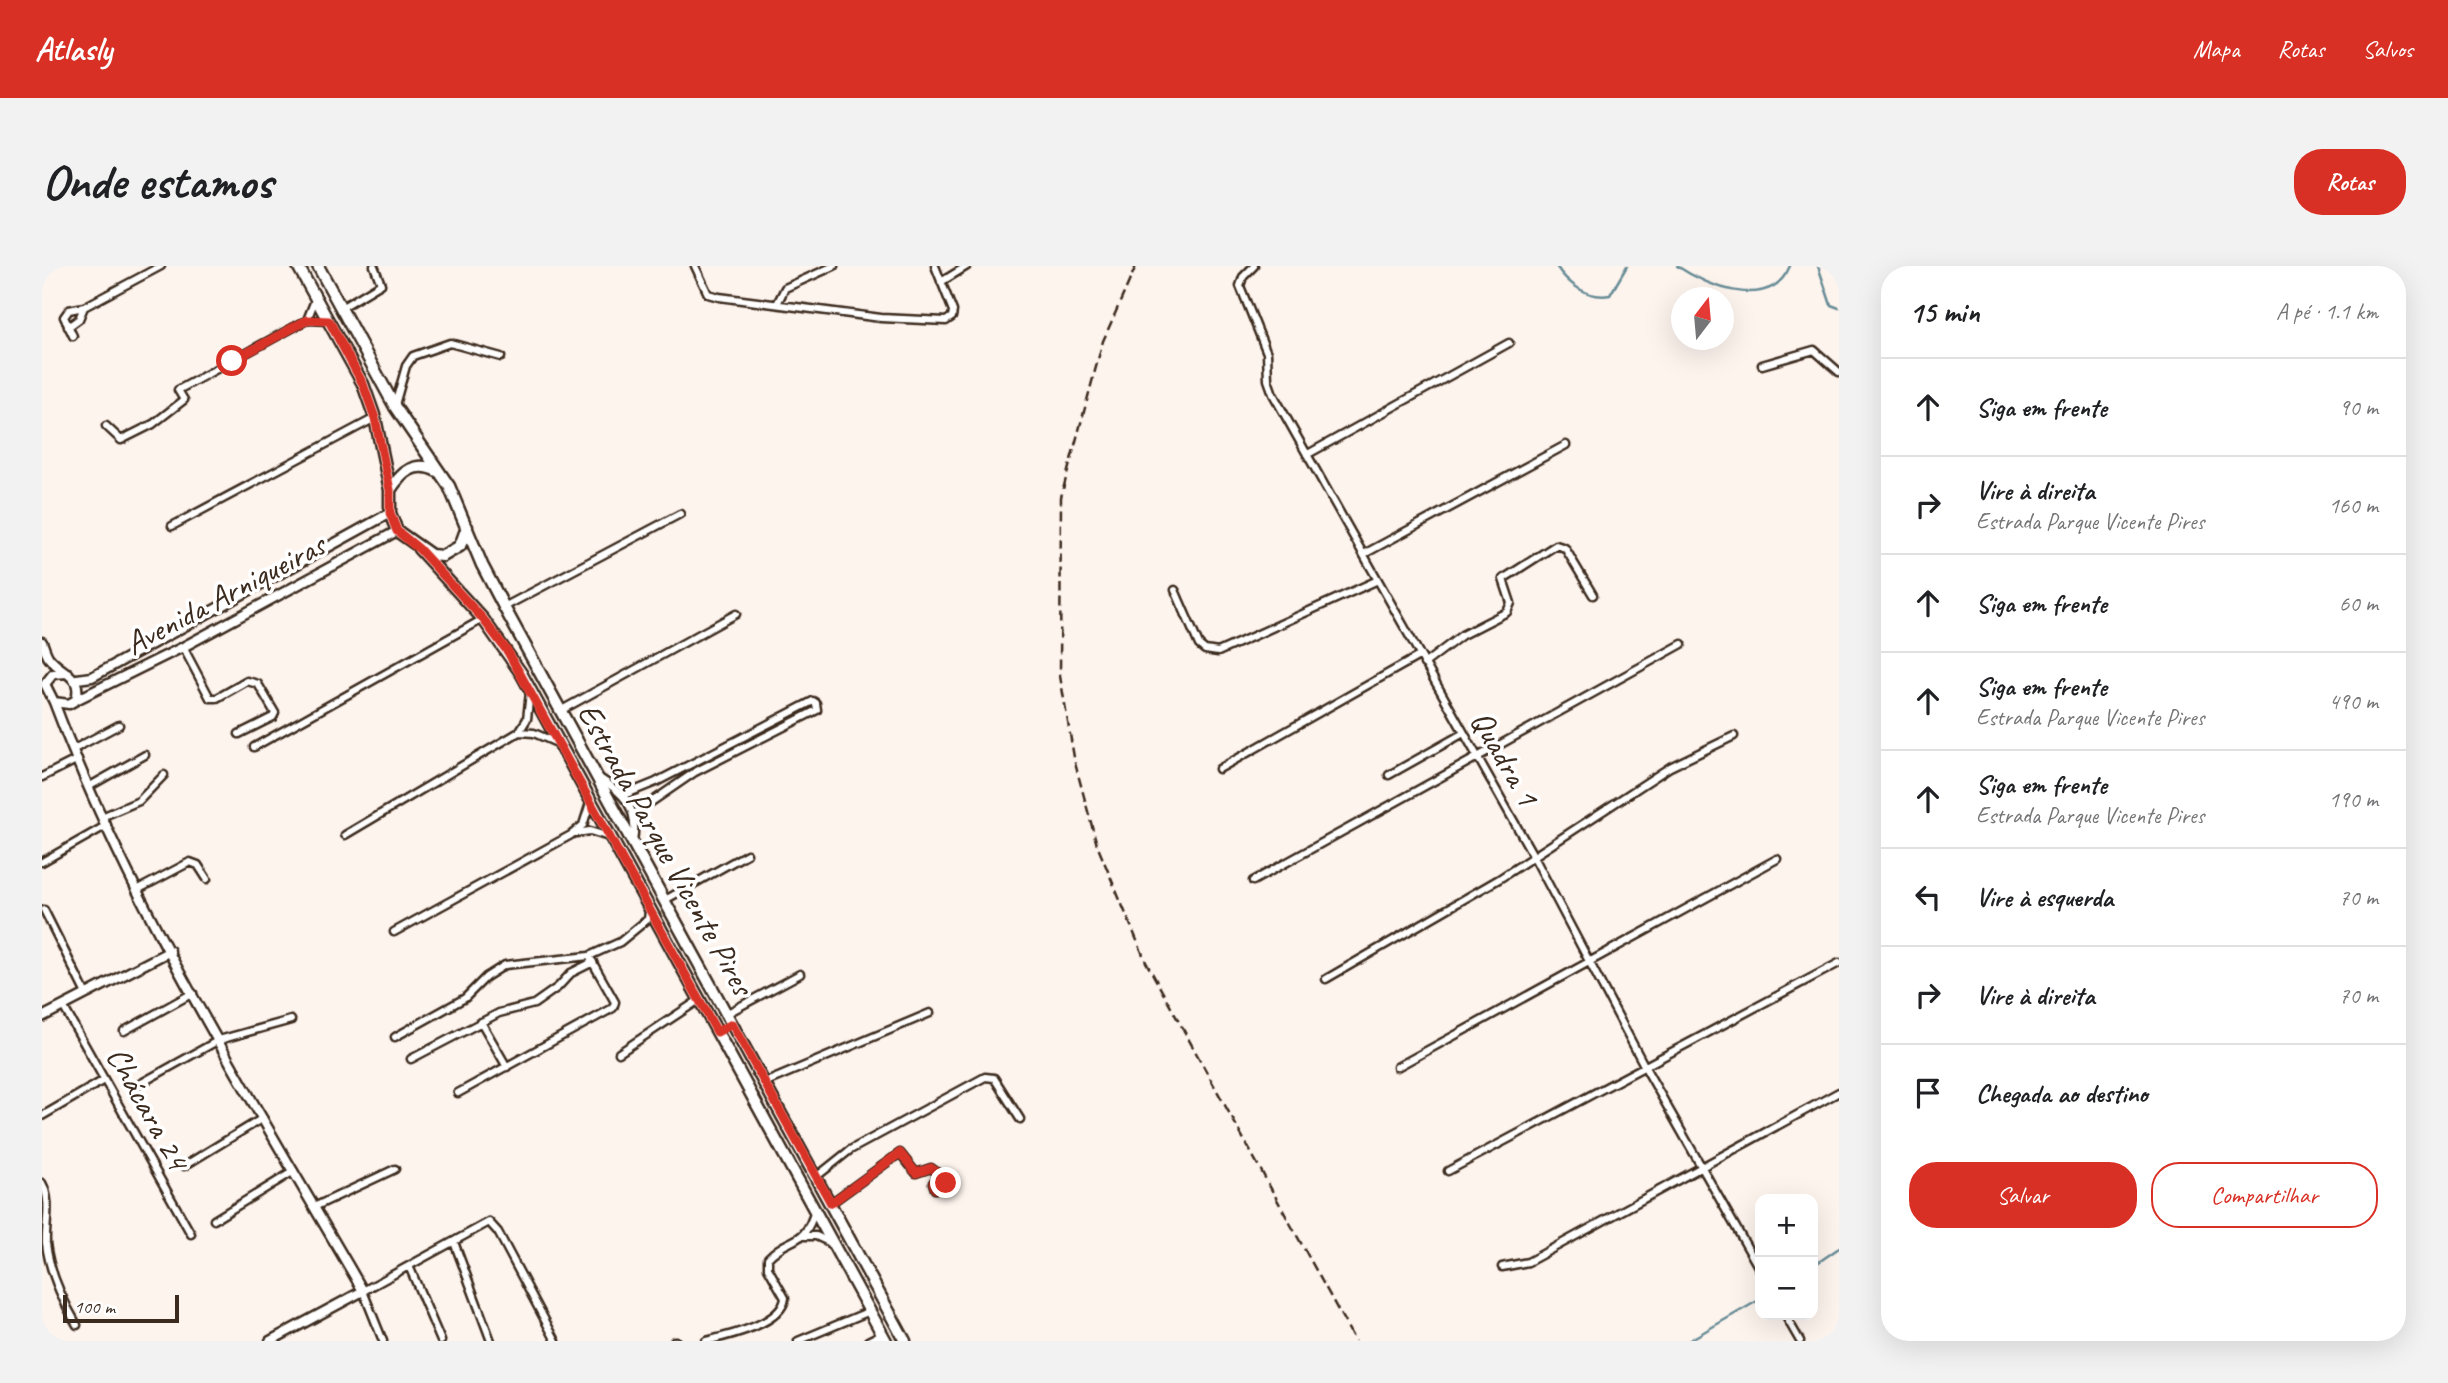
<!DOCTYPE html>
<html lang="pt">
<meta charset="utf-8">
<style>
body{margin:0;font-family:Caveat,sans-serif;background:#f2f2f2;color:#202124}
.controls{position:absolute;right:21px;bottom:21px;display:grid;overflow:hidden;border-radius:14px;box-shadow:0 7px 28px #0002}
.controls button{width:63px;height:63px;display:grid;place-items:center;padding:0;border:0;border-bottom:2px solid #e0e0e0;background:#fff;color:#202124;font:35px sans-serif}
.compass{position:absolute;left:1629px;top:21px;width:63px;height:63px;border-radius:50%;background:#fff;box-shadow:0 7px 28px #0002;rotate:16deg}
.scale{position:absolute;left:21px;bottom:18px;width:116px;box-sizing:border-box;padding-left:7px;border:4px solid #3b2a1e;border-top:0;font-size:19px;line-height:24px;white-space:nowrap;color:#3b2a1e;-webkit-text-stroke:5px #fff;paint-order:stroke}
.stop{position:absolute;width:21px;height:21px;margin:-16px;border:5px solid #d93025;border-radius:50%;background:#fff}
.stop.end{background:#d93025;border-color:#fff;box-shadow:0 2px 7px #0008}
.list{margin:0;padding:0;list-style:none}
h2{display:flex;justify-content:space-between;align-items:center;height:91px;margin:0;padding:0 28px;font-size:30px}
h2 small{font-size:23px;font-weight:400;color:#757577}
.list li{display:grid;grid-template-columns:46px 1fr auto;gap:21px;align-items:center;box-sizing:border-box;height:98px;padding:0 28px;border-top:2px solid #e0e0e0}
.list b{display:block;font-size:26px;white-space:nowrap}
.list p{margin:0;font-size:23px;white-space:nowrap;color:#757577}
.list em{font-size:23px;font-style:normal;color:#757577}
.actions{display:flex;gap:14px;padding:21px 28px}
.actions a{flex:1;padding:16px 0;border:2px solid #d93025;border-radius:28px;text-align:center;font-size:24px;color:#d93025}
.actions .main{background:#d93025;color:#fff}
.icon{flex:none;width:38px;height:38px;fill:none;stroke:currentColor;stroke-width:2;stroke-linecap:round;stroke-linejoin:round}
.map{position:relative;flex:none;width:1797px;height:1075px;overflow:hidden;border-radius:28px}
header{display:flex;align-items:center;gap:42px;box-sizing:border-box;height:98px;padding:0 35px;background:#d93025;color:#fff}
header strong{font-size:33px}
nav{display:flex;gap:38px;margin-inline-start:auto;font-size:24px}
.intro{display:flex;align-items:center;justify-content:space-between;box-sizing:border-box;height:168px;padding:0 42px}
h1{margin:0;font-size:49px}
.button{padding:18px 32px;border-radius:28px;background:#d93025;color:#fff;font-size:24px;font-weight:700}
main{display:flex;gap:42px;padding:0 42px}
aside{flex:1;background:#fff;border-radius:28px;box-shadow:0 7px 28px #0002}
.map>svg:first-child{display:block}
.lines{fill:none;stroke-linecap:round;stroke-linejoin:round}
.stream{stroke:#678c96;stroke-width:2.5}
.minor-casing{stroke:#3b2a1e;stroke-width:11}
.tertiary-casing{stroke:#3b2a1e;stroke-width:13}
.primary-casing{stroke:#3b2a1e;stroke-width:15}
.minor{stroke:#fff;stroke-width:6}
.tertiary{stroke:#fff;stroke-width:8}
.primary{stroke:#fff;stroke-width:10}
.rail{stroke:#3b2a1e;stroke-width:2.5;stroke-dasharray:10 5;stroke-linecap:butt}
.route{stroke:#d93025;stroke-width:9}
.labels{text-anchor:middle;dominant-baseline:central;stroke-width:7;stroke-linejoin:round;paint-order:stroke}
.street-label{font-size:33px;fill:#3b2a1e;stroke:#fff}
</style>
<header>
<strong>Atlasly</strong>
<nav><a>Mapa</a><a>Rotas</a><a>Salvos</a></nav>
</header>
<div class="intro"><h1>Onde estamos</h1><a class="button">Rotas</a></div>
<main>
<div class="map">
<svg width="1797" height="1075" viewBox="0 0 1797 1075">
<rect width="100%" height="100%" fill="#fef4ee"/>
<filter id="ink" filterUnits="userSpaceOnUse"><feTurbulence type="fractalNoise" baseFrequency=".0143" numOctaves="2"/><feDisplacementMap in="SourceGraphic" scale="14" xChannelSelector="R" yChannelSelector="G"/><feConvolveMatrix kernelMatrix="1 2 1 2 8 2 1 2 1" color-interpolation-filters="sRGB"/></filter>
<g filter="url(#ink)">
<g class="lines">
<path class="stream" d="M1514,0C1526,18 1545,33 1568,29L1585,0
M1635,0C1666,21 1729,46 1748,0
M1776,0L1789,39L1797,42
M1771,1000L1797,982
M1646,1075L1717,1034"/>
<defs>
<path id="minor" d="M653,0L666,28L677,31L839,52L904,55L910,51L911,45L893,0
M1212,0L1201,11L1198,20L1225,87L1226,114L1231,128L1492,591L1604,803L1718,1004
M899,16L925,0
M735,38L743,22L792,0
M299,42L339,18L332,0
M265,54L273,34
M26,61L37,53L42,41
M31,70L22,51L27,44L42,41L119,0
M1720,99L1772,84L1797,106
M353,139L364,100L371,90L408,77L459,91
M64,160L79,174L111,158L142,134L136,124L265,54L287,55
M1266,188L1467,77
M130,260L333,152
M1322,288L1524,179
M1133,324L1157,379L1163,384L1176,386L1336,314
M462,341L638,248
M141,381L168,432H175L205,415L216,418L233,447L231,451L197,468
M1382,398L1420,369L1465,346L1469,337L1461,313L1514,279L1523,282L1551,329
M518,445L694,348
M477,466L492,467L515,477
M212,481L441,353
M32,483L77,459
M1177,503L1377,390
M1347,509L1420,468
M0,511L36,493
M556,511C582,527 597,542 591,575
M48,520L103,489
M582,529L614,516L771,435L774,437L775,444L653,506L592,548
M62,550L97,535L122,509
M534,567L548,565L567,571
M303,569L477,466L485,453L488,426
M0,596L65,559
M1211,615L1640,378
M97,623L148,596L156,599L165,613
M623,634L705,588
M2,644L44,728
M352,666L529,569L541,559L548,537
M1284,713L1457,613L1628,501L1692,470
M21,740L149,968
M684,748L758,708
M439,756L465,801
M82,765L151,727
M353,771L423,732L444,711L463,699L547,690L578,676L606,653L607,646
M577,787L657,734
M369,793L457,747L492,738L516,721L529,707L551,696
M1355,801L1735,593
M722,817L888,747
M94,820L177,774L249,754
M416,827L571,742L573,736L547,690
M0,850L62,814
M142,900L221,852
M1406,905L1797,697
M774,911L808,884L943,811L952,812L978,853
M0,917C10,935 3,958 4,977C7,1005 21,1035 35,1059
M789,937L858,887L874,907L889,902L897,908L891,917L893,923L904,917
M272,941L353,903
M172,954L252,905
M761,970H774L789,977
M412,976L449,1075
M367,1000L399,1075
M1460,1001L1486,996L1797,826
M1743,1049L1758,1075
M341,1075L321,1025L447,956L456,966L514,1075
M632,1075H634
M664,1075C685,1070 740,1058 743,1032L726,1002V992C748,968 762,983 773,944
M756,1075L828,1045
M826,1075L840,1068"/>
<path id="tertiary" d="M0,376C2,381 4,388 7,392C21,409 41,409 34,434L27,438L12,436L3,418L11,408L26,407
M35,413L50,411L348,247
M34,434L141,381L355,265
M12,436C88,641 212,836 321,1025L228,1075
M0,751L128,685"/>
<path id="primary" d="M256,0L321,118L333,152L348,224V247L355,265L389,289L401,290L418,280L425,261
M276,0L353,141L407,220L440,299L462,341L863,1075
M348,224C360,206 373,194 395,205
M377,283L441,353L479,407L844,1075"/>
</defs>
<use href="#minor" class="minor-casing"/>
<use href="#tertiary" class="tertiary-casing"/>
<use href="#primary" class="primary-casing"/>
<use href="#minor" class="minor"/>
<use href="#tertiary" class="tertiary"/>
<use href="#primary" class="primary"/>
<path class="rail" d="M1094,0L1061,75L1019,231L1018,410L1033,497L1055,579L1104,696L1313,1075"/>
</g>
</g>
<g class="lines" filter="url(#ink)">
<path class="route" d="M190,95L265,54L287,55L321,118L333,152L348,224V247L355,265L377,283L441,353L466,386L675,766L690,758L789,937L858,887L874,907L889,902L897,908L891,917L893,923L904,917"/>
</g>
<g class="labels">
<g class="street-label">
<text transform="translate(183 328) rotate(-28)">Avenida Arniqueiras</text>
<text transform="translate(1463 492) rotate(60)">Quadra 1</text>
<text transform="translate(624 583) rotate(61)">Estrada Parque Vicente Pires</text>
<text transform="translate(106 842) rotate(61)">Chácara 24</text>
</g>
</g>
</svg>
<div class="controls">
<button>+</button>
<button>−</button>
</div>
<svg class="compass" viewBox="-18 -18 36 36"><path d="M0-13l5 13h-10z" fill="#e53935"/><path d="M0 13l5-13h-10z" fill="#757577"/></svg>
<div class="scale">100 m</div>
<div class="stop" style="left:190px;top:95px"></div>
<div class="stop end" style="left:904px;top:917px"></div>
</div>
<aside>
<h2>15 min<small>A pé · 1.1 km</small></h2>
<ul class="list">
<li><svg class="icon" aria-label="ahead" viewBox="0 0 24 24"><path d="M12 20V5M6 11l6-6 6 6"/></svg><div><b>Siga em frente</b></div><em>90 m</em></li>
<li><svg class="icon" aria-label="right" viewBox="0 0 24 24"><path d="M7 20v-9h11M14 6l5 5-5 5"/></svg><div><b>Vire à direita</b><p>Estrada Parque Vicente Pires</p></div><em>160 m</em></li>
<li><svg class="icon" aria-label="ahead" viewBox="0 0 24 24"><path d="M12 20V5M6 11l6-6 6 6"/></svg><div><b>Siga em frente</b></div><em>60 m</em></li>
<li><svg class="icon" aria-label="ahead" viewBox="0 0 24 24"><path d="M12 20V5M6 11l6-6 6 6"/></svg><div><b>Siga em frente</b><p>Estrada Parque Vicente Pires</p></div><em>490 m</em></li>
<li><svg class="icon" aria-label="ahead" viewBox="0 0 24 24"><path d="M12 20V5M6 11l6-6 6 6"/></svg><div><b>Siga em frente</b><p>Estrada Parque Vicente Pires</p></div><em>190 m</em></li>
<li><svg class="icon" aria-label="left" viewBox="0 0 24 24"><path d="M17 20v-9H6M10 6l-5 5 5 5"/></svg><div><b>Vire à esquerda</b></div><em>70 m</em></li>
<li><svg class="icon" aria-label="right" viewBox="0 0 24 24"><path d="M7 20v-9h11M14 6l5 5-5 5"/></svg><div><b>Vire à direita</b></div><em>70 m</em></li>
<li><svg class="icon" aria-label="arrive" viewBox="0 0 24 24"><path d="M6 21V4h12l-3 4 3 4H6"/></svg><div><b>Chegada ao destino</b></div></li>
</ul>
<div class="actions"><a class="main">Salvar</a><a>Compartilhar</a></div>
</aside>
</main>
